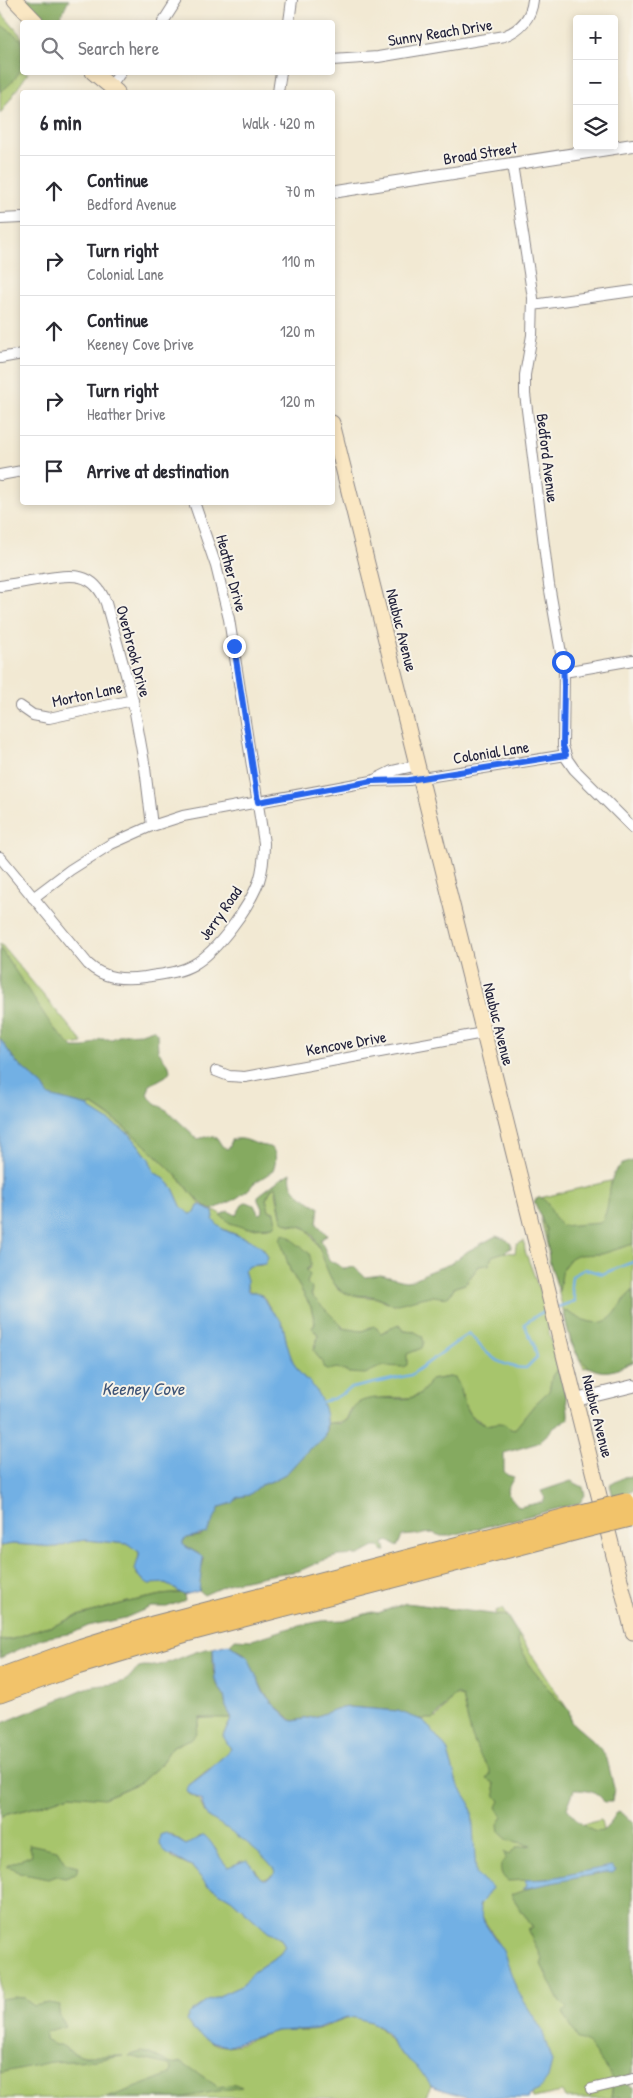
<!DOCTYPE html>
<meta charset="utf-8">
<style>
body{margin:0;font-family:"Patrick Hand",sans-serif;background:#f7f7f7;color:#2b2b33}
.controls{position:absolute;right:15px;top:15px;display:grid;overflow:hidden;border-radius:5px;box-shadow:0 2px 8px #0003}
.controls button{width:45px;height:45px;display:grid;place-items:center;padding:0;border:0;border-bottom:1px solid #e1e1e2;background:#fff;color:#2b2b33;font:25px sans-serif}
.stop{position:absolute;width:15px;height:15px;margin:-11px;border:4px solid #2563eb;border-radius:50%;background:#fff}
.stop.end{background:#2563eb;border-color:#fff;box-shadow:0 1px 5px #0008}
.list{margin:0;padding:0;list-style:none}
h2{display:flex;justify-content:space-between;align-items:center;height:65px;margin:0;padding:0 20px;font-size:21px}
h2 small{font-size:16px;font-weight:400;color:#7c7c81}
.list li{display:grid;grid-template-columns:32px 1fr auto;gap:15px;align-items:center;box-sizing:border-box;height:70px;padding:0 20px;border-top:1px solid #e1e1e2}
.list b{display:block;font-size:19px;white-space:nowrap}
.list p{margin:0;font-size:16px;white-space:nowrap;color:#7c7c81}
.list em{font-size:16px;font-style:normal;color:#7c7c81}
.icon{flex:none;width:28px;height:28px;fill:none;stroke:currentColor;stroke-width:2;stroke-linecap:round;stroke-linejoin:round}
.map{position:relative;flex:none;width:633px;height:2098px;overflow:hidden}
.search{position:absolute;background:#fff;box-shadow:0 2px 8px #0003;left:20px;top:20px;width:315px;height:55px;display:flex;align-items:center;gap:12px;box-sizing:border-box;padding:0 18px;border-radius:5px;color:#7c7c81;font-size:19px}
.panel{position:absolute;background:#fff;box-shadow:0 2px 8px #0003;left:20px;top:90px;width:315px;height:415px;border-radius:5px}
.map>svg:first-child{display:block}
.green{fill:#a7c56c;stroke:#647454;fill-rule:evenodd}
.forest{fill:#85aa60;stroke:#54664e}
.water{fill:#72b0e4;stroke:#4a6990}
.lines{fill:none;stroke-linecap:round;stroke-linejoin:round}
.stream{stroke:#72b0e4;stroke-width:2.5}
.minor-casing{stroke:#8a8687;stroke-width:12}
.tertiary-casing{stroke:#8a8687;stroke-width:14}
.secondary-casing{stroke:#8a8687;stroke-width:17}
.motorway-casing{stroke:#8a8687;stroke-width:21}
.minor{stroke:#fff;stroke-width:10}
.tertiary{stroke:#fff;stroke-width:12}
.secondary{stroke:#fae7c3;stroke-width:15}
.motorway{stroke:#f2c36a;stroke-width:19}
.motorway-bridge-casing{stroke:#8a8687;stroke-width:21;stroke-linecap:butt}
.motorway-bridge{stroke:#f2c36a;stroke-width:19}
.route{stroke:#2563eb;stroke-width:6}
.labels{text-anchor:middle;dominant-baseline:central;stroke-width:4;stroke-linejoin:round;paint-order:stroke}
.street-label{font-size:16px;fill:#22223b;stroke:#f7f3e8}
.water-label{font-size:18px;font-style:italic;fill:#3e5476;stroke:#f7f3e8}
</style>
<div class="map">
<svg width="633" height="2098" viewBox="0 0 633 2098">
<rect width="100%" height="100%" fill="#f7f3e8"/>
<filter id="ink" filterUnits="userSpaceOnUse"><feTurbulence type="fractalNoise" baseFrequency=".02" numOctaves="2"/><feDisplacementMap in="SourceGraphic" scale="10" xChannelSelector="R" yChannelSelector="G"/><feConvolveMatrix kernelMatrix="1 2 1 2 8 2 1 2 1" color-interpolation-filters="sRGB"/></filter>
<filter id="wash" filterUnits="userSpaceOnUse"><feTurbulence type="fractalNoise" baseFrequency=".0096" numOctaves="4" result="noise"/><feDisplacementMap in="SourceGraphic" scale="20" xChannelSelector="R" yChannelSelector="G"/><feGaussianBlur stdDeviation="1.12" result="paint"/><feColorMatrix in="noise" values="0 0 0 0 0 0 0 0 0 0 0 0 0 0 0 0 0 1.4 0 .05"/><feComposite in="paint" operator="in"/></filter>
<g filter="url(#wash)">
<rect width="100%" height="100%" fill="#f2e9d3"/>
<path class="green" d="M0,11L22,37V72L28,73L0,114Z
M0,943L83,1043L12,1055L0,1039Z
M93,1105L133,1133L179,1178L201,1205L198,1206L195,1213L189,1214L181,1206L173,1188L165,1179L154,1172L149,1159L130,1134L88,1108V1106Z
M633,1165V1356L584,1368L571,1343L536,1199L626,1177Z
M274,1185L277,1187L276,1193L282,1220L290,1225L299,1226L307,1229L322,1252L331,1278L337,1288L343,1292L358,1296L377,1298L387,1303L432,1295L448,1296L455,1287L465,1284L479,1266L490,1263L492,1256L501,1252L515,1253L516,1245L524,1241L525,1251L545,1304L548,1306L547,1323L567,1409L526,1416L514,1431L498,1423L486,1425L470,1415L463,1402L460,1387L450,1377L430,1380C419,1406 403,1395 381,1398C371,1400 360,1405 351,1409C344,1428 341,1419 327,1424L322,1402L310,1382C299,1377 290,1358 287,1346C286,1340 285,1333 283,1327C277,1316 268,1308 264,1296C242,1290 249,1290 244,1270L250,1266L262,1265L264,1249L249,1240L216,1226L212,1219L214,1217L212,1211H217L230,1223L251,1228L272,1227L274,1212L269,1210L266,1199ZM291,1237C303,1254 307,1242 310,1268L306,1270L307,1284L312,1288L311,1295C316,1302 322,1306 328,1312C340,1325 351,1340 370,1327L377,1328L378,1331L381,1333L396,1325H401L404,1331L415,1332L323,1362L318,1357L314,1346L319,1335L314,1331L315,1323L311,1307L290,1270Z
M86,1540L129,1544L139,1552C139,1557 136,1567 137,1575C153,1590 154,1579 167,1584C171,1585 176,1590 181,1593L162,1595L128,1602L74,1617L51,1627H44L13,1639L0,1641V1546L13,1544L57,1547L71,1542Z
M502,1609L570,1713L541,1719L568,1828L601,1820L633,1986V2077L613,2081L611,2098H565L562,2092L533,2098L497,1940L485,1922L479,1909L482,1901L475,1873L470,1804L457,1783L447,1749L424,1721L419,1719L437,1718L455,1695L462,1697L466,1713L517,1701L495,1611Z
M214,1717L232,1718L223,1735L231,1749L229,1752L188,1786L189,1794C204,1801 199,1804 207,1816C223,1823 263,1852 273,1865C276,1869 275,1869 275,1873L267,1878H260L255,1869L241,1861L233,1866L228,1867L220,1858L215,1848L200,1836L195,1841L186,1845L170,1834H162L172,1858L193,1868L207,1885L231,1899L268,1932L281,1939L285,1947L280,1954L253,1972L243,1985L206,2002L189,2014C196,2022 202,2035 210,2041C228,2055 258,2035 276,2031C290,2028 304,2032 318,2029C340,2023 347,2010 372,2023C386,2029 389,2043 400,2053C412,2062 425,2072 431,2086L425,2098H0V1816L29,1809L70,1795L107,1797L141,1782L159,1766L173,1746L180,1744L198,1727V1719Z"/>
<path class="forest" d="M24,0H69L57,22H46Z
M0,24L22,40C22,66 23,76 0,92Z
M0,948L52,1026L73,1048H85L100,1039H112L123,1034L141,1033L153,1029L157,1033L158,1051L169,1066L170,1071L166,1076L150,1085L147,1095L155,1103L168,1111L198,1139L209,1136L217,1138L222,1146L227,1149L230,1147L231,1140C242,1137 247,1140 257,1144C261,1146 265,1145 269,1147C278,1150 276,1164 273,1171L254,1183L248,1190L234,1200L212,1210C196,1203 191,1191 179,1178C152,1151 126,1125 93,1105L88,1106L49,1096L43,1086L17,1063L0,1039Z
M633,1161V1244L602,1254L577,1255L571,1258L563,1268L559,1292L549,1260L546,1229L534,1201L540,1197C552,1203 551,1218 562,1226L600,1223C616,1206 600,1165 633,1161Z
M291,1173C287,1190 307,1200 319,1207L317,1224L327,1235L321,1240L329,1260L345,1269L354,1267L365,1277L381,1275L405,1281L413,1280L428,1272L450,1264L468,1251L496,1236L507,1240L511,1244V1248L505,1252L492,1256L489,1265L479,1266L465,1284L455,1287C452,1289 452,1293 449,1296C443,1300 436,1295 430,1296C419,1298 408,1302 397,1304C388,1305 383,1299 375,1297C364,1294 349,1298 339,1289C322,1273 325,1245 307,1229C299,1223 289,1227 282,1220L276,1186L272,1188L266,1199L269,1210L274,1213L276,1223L274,1226L246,1228L230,1223L220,1215L228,1211L236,1215L242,1205L247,1202L254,1205L258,1213L261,1214L263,1211L258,1200V1196L280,1179Z
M285,1234C290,1236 291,1239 295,1242C305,1252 311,1248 311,1265L306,1270L310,1275L307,1283L312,1288L311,1295L341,1325L342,1328L362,1331L374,1326L381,1333L400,1324L404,1331L415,1332L422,1336L424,1342L422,1348L407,1354V1365L403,1367L382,1366L365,1374L350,1373L337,1368L328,1370L323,1367V1362L318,1357L314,1350L319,1335L312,1328L315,1323L311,1307L290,1270L280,1239L282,1235Z
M633,1290V1362C627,1364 621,1368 615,1370C578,1380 568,1337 564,1310C580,1319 602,1332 616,1312C621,1305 626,1296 633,1290Z
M557,1369L559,1370C562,1387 569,1400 568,1419L555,1427L538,1443L504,1453V1471L507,1475L514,1477L507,1490L508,1494L519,1507L543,1502L545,1498L541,1491L571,1481L583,1487L585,1495L580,1503L449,1536H441L433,1533L402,1536L397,1547L389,1541L384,1543L386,1551H383L379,1547H374L359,1555L339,1556L324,1560L299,1571L270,1575L231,1583L204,1595L199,1591L200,1575L204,1559L201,1555L183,1545V1541L186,1538L201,1536L220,1507L233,1503L238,1497L249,1495L261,1485L272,1481L287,1473L309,1449L325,1436L327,1424C333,1421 339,1426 345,1421C352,1414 351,1405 362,1401C387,1391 416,1412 430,1380L450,1377L455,1378C468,1396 458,1415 486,1425C491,1426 496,1422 501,1423C507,1424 508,1429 514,1430L535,1404L549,1391L552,1376Z
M633,1476V1491L613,1496L610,1485L624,1477Z
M181,1593L184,1595L185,1600L167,1607H151L125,1618L88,1626L73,1633L44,1638L0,1658V1641L13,1639L44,1627H51L74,1617L128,1602L162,1595Z
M406,1603L507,1616L519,1636L518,1643L532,1669L557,1699L569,1710L571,1722L592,1740L604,1753L607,1759L614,1788L612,1802H604C599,1791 585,1790 574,1790L567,1808C573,1816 594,1841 606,1828C611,1823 614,1816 618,1811C625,1813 626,1819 633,1821V2072L628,2077L630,2086L633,2087V2098H611L613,2085L610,2073L588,2044L578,2039L563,2013L567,2008L559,2001L541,1964L543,1960L528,1931L529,1928H533L511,1895L541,1884L608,1872L611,1866L606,1868L546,1879L508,1881C501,1876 499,1869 502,1862L506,1859L504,1852L509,1855L517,1847L531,1845L508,1840L499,1832L498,1824L503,1817L497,1807L500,1801L496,1796L494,1783L487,1779L490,1775V1770L479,1754L471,1734L462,1697L457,1694L455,1695L434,1719H419L406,1716L398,1711L349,1707L336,1709L318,1716L293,1721L273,1704L264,1692L245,1654L229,1645L235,1639L252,1640L290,1628L321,1621L344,1620L372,1612L378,1613Z
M213,1648V1670L216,1683L224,1695L226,1707L232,1718H200L196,1733L191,1739L173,1746L159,1766L141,1782L104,1798L70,1795L29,1809L0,1816V1724L84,1689C96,1684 110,1686 122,1682C131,1679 133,1671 139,1667C144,1665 150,1667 155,1666C175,1663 192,1650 213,1648Z
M29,1844L57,1850L65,1863L78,1866L76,1874L65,1878L56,1876L48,1879L19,1873L13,1868L8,1867V1865L32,1855Z
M14,1997L23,1998L34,2006L49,2003L60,2005L59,2014L65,2026L45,2032V2039L55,2045H61L73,2053L85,2056H123L96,2060L51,2062L0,2073V1999Z
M141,2052L149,2053L171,2064L182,2062L218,2087L235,2084L242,2087L179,2098H107L171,2074L172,2069L169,2065L128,2056Z"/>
<path class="water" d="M0,1039L17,1063L43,1086L49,1096L88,1106L90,1109L130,1134L149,1159L154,1172L165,1179L173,1188L181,1206L189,1214L195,1213L198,1206L201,1205L213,1212L214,1217L213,1219C223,1239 260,1233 268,1258L265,1264L250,1266L244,1270L247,1280V1289L249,1292C263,1291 262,1297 268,1306C272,1312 277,1316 281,1321C285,1329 285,1339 288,1347C291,1359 299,1377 310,1382C323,1399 331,1419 323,1440L309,1449L287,1473L272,1481L261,1485L249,1495L238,1497L233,1503L220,1507L207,1533L187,1538L183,1541V1545L203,1557L199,1591L184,1595L166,1583L149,1584L139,1577L135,1569L139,1556V1552L128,1544L86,1540L71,1542L57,1547L13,1544L0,1546Z
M228,1644L248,1657L263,1692L273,1704L290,1720L294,1721L318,1716L336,1709L349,1707L398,1711L424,1721L447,1749L457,1783L470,1803L472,1811L476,1873C479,1881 489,1881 492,1888L479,1906L484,1922L503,1951L517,1990L542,2030L552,2062L548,2078L539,2090L529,2095V2098H469L431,2086L419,2069L395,2048L387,2034L380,2027L371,2022L356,2018L347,2017L315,2029L276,2031L226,2046L210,2041L193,2030L187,2021L189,2014L206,2002L243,1985L253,1972L280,1954L285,1947L281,1939L268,1932L231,1899L207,1885L193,1868L166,1853L159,1843L160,1835L166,1833L186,1845L204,1835C215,1844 218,1858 228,1867L247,1860C258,1867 257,1890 275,1873C275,1860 220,1822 207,1817L201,1800L187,1792L188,1786L209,1770L231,1749L223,1736L232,1718L226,1707L224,1695L215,1680L213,1648Z
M611,1866L616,1870L612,1873L606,1872L522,1889L527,1886L525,1880L546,1879Z"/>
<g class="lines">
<path class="stream" d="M558,1307L575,1301L571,1286L572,1276L585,1269L602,1274L633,1262
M322,1402L335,1398L352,1388L411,1375L469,1333C485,1353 499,1368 526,1368L537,1357L534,1345L524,1324L539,1314L548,1310"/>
</g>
</g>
<g filter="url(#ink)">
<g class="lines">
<defs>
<path id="minor" d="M163,22L177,0
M289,22L292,0
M332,60L378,57L504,36C520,30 531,18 533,0
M110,87L121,72
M278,92L281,72
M512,164L533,298L532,335L525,375V394L549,585L564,670L563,746L567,759L574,769L633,828
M0,219L22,218
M533,305L633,291
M0,358L22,354
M0,475L22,471
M0,586C14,584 29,581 43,579C71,574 94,571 106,603L132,696L145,768L152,826
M564,672L633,660
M20,706L33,715L49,718L133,700
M372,781L392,771L418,765
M0,857L88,964C104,979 124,980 145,977C162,974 179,973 193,965C218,951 249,907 259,881C263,869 264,856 264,843L229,619L216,566L194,502
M33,898L70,870L111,844L149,827L183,816L372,781L409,780L566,755
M216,1071L229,1076L245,1077L483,1033
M591,2089L633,2079"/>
<path id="tertiary" d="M332,192L633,145
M576,1400L633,1386"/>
<path id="secondary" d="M15,0L36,22
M93,72L117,92
M332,423L633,1632"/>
<path id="motorway" d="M0,1678L82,1648L153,1626L578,1515
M0,1693L77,1665L190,1631L581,1529"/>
</defs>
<use href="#minor" class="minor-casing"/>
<use href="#tertiary" class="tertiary-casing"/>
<use href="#secondary" class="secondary-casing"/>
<use href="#motorway" class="motorway-casing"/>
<use href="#minor" class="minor"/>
<use href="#tertiary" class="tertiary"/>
<use href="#secondary" class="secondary"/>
<use href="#motorway" class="motorway"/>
<defs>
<path id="motorway-bridge" d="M578,1515L626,1503
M581,1529L629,1517"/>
</defs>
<use href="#motorway-bridge" class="motorway-bridge-casing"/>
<use href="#motorway-bridge" class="motorway-bridge"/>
</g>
</g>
<g class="lines" filter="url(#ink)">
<path class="route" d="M234,646L258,802L372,781L409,780L566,755L563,746L564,686L563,662"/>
</g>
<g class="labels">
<g class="street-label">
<text transform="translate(440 32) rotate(-9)">Sunny Reach Drive</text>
<text transform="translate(480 153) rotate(-9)">Broad Street</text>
<text transform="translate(548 458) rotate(83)">Bedford Avenue</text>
<text transform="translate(232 573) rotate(75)">Heather Drive</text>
<text transform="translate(402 630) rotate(76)">Naubuc Avenue</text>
<text transform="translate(134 651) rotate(75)">Overbrook Drive</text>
<text transform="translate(87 694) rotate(-12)">Morton Lane</text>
<text transform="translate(491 752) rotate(-9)">Colonial Lane</text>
<text transform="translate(220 913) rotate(-55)">Jerry Road</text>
<text transform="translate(499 1024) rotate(76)">Naubuc Avenue</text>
<text transform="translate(346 1043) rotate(-10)">Kencove Drive</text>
<text transform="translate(598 1416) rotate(76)">Naubuc Avenue</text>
</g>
<g class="water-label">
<text x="143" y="1388">Keeney Cove</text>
</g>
</g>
</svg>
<div class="controls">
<button>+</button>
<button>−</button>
<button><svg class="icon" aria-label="layers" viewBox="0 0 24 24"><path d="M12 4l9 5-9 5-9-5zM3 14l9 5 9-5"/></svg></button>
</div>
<div class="stop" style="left:563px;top:662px"></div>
<div class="stop end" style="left:234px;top:646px"></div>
<div class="search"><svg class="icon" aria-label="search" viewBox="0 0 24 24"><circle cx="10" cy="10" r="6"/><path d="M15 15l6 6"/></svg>Search here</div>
<section class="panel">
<h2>6 min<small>Walk · 420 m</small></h2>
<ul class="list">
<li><svg class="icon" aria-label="ahead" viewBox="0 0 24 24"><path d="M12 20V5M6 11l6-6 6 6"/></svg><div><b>Continue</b><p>Bedford Avenue</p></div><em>70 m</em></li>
<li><svg class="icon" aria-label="right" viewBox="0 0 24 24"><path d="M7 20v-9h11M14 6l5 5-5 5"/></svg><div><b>Turn right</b><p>Colonial Lane</p></div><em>110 m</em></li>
<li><svg class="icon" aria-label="ahead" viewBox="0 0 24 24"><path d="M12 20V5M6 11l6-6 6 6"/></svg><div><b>Continue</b><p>Keeney Cove Drive</p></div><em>120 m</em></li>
<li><svg class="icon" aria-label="right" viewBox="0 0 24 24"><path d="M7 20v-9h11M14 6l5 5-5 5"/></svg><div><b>Turn right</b><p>Heather Drive</p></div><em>120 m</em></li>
<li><svg class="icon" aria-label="arrive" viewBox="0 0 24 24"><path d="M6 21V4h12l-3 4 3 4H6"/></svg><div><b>Arrive at destination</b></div></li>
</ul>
</section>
</div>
